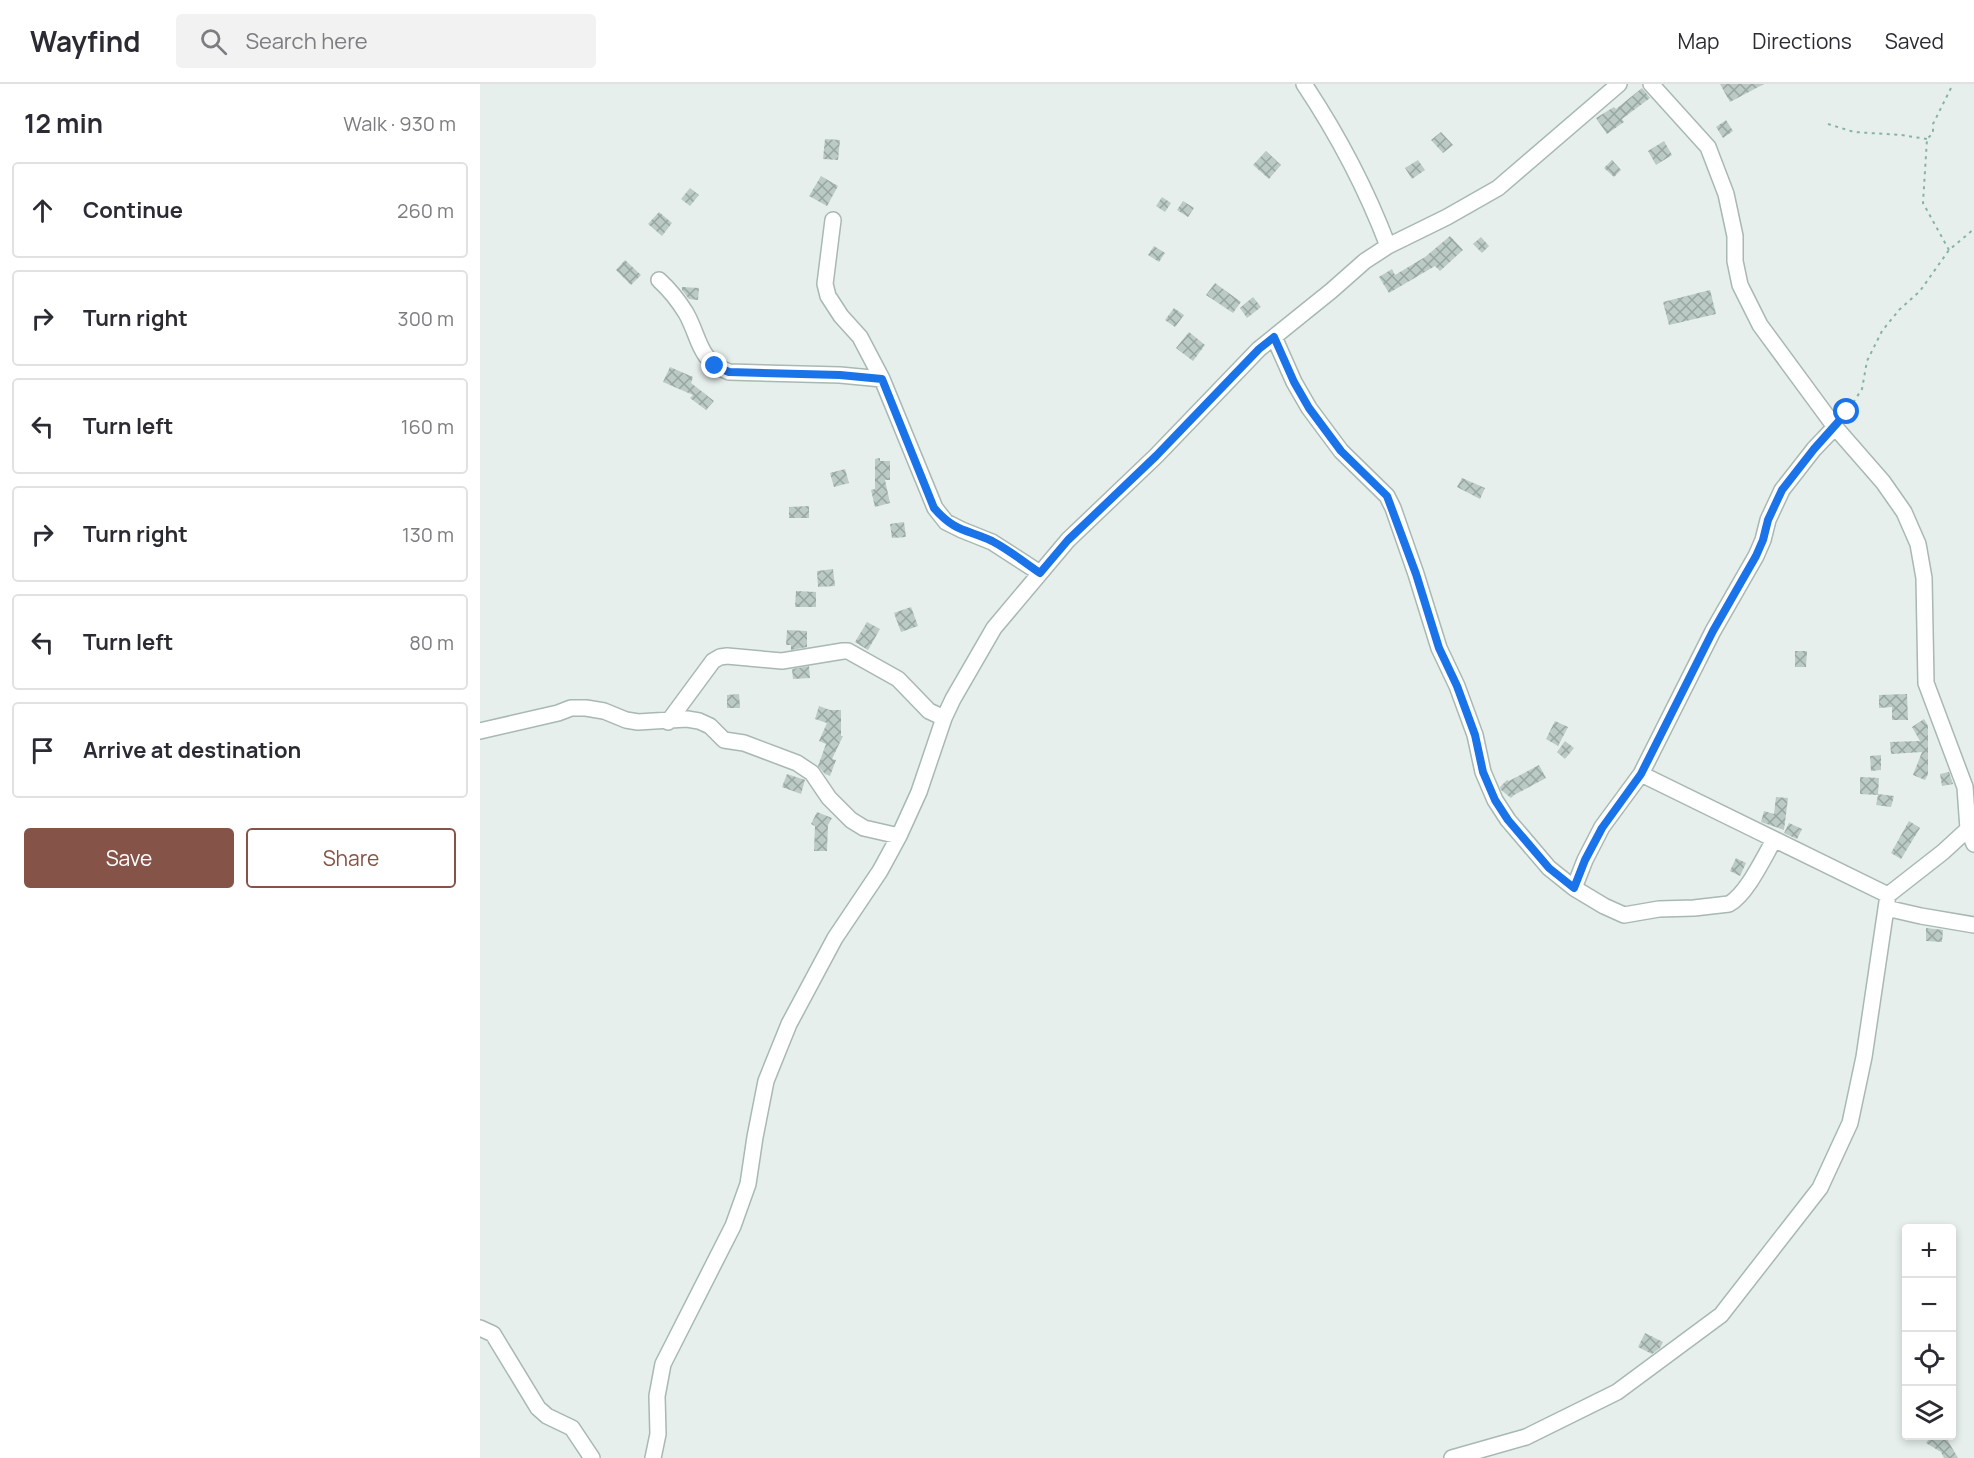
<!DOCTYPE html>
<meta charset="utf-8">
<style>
body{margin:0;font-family:Manrope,sans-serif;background:#f2f2f3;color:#2b2b33}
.controls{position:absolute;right:18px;bottom:18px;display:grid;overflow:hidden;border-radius:6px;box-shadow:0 3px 9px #0003}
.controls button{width:54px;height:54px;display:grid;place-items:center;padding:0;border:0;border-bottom:2px solid #e1e1e2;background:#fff;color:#2b2b33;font:30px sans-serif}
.stop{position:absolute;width:18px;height:18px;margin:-14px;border:4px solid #1a73e8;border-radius:50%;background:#fff}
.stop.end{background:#1a73e8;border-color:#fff;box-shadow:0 2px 6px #0008}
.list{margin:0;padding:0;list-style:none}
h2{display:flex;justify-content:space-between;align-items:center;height:78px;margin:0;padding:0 24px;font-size:26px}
h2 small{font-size:20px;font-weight:400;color:#7c7c81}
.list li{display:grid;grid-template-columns:39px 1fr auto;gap:18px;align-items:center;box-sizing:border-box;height:96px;margin:0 12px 12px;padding:0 12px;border:2px solid #e1e1e2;border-radius:6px}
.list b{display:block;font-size:22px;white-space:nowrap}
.list em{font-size:20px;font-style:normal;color:#7c7c81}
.actions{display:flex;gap:12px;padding:18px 24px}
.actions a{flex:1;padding:14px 0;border:2px solid #855347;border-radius:6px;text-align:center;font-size:21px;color:#855347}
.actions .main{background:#855347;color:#fff}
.icon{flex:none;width:33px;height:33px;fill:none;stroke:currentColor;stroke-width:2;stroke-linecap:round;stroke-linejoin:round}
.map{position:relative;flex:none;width:1494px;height:1374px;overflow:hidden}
header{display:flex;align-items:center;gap:36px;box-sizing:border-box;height:84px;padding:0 30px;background:#fff;border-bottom:2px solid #e1e1e2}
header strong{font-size:28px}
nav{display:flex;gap:33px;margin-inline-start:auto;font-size:21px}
.search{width:420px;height:54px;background:#f2f2f3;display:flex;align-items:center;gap:15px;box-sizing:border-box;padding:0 21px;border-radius:6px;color:#7c7c81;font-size:22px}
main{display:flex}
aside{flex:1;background:#fff}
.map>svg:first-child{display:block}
.building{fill:url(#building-cross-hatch)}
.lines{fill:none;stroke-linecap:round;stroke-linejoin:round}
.street-casing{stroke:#a8b8b2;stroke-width:18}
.path{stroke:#86b3a5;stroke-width:2;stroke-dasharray:3 4.5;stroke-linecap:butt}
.street{stroke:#fff;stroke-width:15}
.route{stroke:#1a73e8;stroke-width:8}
</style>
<header>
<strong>Wayfind</strong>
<div class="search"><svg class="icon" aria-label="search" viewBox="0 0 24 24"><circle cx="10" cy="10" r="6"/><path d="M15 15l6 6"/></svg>Search here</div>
<nav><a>Map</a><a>Directions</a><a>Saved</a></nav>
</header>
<main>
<aside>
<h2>12 min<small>Walk · 930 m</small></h2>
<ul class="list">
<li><svg class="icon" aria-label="ahead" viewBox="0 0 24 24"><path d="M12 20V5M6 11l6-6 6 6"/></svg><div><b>Continue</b></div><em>260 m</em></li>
<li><svg class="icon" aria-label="right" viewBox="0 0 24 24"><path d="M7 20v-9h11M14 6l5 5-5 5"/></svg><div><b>Turn right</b></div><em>300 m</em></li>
<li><svg class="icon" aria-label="left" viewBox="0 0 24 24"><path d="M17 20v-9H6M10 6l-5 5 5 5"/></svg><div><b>Turn left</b></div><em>160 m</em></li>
<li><svg class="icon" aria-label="right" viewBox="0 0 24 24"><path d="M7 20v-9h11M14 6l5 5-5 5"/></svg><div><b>Turn right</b></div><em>130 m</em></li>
<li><svg class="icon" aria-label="left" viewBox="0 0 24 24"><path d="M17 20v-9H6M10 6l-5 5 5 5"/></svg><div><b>Turn left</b></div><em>80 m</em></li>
<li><svg class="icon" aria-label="arrive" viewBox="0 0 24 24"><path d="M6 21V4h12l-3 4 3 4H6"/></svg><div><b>Arrive at destination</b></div></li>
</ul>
<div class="actions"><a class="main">Save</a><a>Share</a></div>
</aside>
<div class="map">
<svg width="1494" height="1374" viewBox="0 0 1494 1374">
<defs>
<pattern id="building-cross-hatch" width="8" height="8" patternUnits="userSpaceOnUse" patternTransform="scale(1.5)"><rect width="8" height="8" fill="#bbcac4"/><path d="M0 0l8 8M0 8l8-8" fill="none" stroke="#98a6a0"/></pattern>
</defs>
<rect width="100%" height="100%" fill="#e6efeb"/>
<path class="building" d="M1240,0H1284L1250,18Z
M1162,4L1170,14L1142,35L1144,38L1127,50L1116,34L1134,23L1136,25Z
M1246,36L1253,47L1243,54L1236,43Z
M961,48L973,61L963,69L951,56Z
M345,55L360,56L358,76L343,75Z
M1184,57L1192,71L1176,81L1168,67Z
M786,67L801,81L789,95L773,81Z
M938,76L945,86L932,95L925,84Z
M1132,76L1141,86L1134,93L1124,84Z
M341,92L358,102L347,122L329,112Z
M210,104L219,111L210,122L201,115Z
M682,113L691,119L685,128L676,122Z
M703,117L714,124L708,133L697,126Z
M179,128L192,139L182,152L168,140Z
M970,152L983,166L960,187L955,182L909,209L899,193L912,185L915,191L945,173Z
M1001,153L1009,162L1002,169L993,160Z
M674,162L685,169L679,178L668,171Z
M145,176L161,191L151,201L136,186Z
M735,199L761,218L753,229L726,211Z
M202,203L219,204L218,216L209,215L202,206Z
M1230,206L1236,230L1189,241L1183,218Z
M773,213L781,223L767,234L760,224Z
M694,224L704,231L695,243L685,236Z
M709,248L725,261L713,277L696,264Z
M190,283L213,293L211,299L234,317L226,326L210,314L213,311L183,298Z
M400,374V377H410V396H405L410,419L395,423L391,406L395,405V375Z
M365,385L369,399L354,403L350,389Z
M982,394L1005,404L1000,415L977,403Z
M329,422V434H309V423Z
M424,438L426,453L412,454L410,440Z
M353,485L355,502L338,503L337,487Z
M316,507L336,508V523H315Z
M431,523L438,542L421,548L414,529Z
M387,538L400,545L388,566L375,558Z
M307,546L327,547V563L311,566V561H306Z
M1315,567H1327L1326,583H1315Z
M329,582L330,594L313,595L312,585Z
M259,610L260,624H247V611Z
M1427,610L1428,636H1412V623L1399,624V611Z
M339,622L350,626H361V652H363L352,675L356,676L350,692L345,690L338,682L346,660L339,657L347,639L335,635Z
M1444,635L1448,642V690L1445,696L1433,691L1442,668L1411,670L1410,658L1440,657L1432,643Z
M1075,637L1088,643L1078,662L1066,655Z
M1085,657L1094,664L1085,675L1077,668Z
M1401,671V686L1391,687L1390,672Z
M1059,681L1066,694L1034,711L1031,714L1021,706L1020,703L1027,696L1029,697Z
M1469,688L1473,700L1462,702L1460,690Z
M307,690L325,696L321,710L302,703Z
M1380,693L1399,694L1398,710L1414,712L1411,723L1396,721L1398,711L1380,710Z
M1296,713L1308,714L1304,746L1281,738L1284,727L1294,730Z
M337,728L352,734L348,741L347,767H334L335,742L331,740Z
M1429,737L1440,744L1421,775L1411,769Z
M1309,739L1322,745L1317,755L1304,749Z
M1256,774L1266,779L1260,792L1250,787Z
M1446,844L1463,846L1462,858L1446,857Z
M1165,1249L1183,1258L1180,1264L1172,1270L1158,1263Z
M1451,1352H1465L1478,1374H1464L1461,1368L1446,1359Z"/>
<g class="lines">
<defs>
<path id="street" d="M824,0C858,51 886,104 908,162
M1171,0L1228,63L1246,110L1255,152V177L1260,201L1280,241L1355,343L1403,398L1424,428L1438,460L1444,494L1446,599L1485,703L1488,745L1494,760
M353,136L345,200L348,212L361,232L380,253L402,295L455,424L466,438L482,446L512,458L560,489
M179,196C190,206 198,216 206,229C221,256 217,275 249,288L360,291L402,295
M794,253L814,298L829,324L861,367L907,412L913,424L936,490L959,564L977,602L995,651L1003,688L1015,716L1028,736L1069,784L1094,804L1105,776L1122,743L1161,690L1408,811
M188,638L233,577L240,573L247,572L302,577L363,567H368L418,595L449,627L464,634
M0,647L78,629L91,624H106L124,627L146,636L158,638L207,635L219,637L230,642L244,656L264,659L317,679L332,689L349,714L371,736L384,744L419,752
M1161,690L1233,547L1276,472L1283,456L1288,436L1302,406L1334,365L1355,343
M1094,804L1124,822L1144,831L1179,825L1214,824L1249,820C1267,810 1284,773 1294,756
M1406,824L1441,832L1494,841
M0,1244L13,1250L58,1324L67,1332L92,1344L112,1374
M173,1374L178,1350L177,1312L183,1280L253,1142L268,1100L275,1053L286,997L309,940L355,854L400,787L419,752L439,708L464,634L473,615L514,544L588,456L676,372L779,265L851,207L885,177L908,162L967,133L1018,104L1139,0
M972,1374L1046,1353L1137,1308L1241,1231L1340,1104L1370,1039L1384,973L1408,811L1463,768L1488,745"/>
</defs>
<use href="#street" class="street-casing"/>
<path class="path" d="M1348,40L1374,48L1421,51L1447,55
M1469,166L1443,119L1447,55L1453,49V40L1473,0
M1365,331L1382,305L1387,277L1402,247L1419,226L1440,207L1469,166L1494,145"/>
<use href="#street" class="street"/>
</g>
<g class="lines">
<path class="route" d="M235,282L249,288L360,291L402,295L454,424C475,448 486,445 512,457C529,466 544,478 560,489L588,456L676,372L779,265L794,253L814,298L829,324L861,367L907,412L936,490L959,564L977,602L995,651L1003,688L1015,716L1028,736L1069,784L1094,804L1105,776L1122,744L1161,690L1233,547L1276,472L1283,456L1288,436L1302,406L1334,365L1367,328"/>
</g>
</svg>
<div class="controls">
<button>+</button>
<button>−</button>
<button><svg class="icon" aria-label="locate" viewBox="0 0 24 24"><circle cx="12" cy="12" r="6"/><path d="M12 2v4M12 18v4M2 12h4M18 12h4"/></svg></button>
<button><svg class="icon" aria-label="layers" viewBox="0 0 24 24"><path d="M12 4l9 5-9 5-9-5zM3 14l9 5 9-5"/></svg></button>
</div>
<div class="stop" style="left:1367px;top:328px"></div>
<div class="stop end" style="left:235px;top:282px"></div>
</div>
</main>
